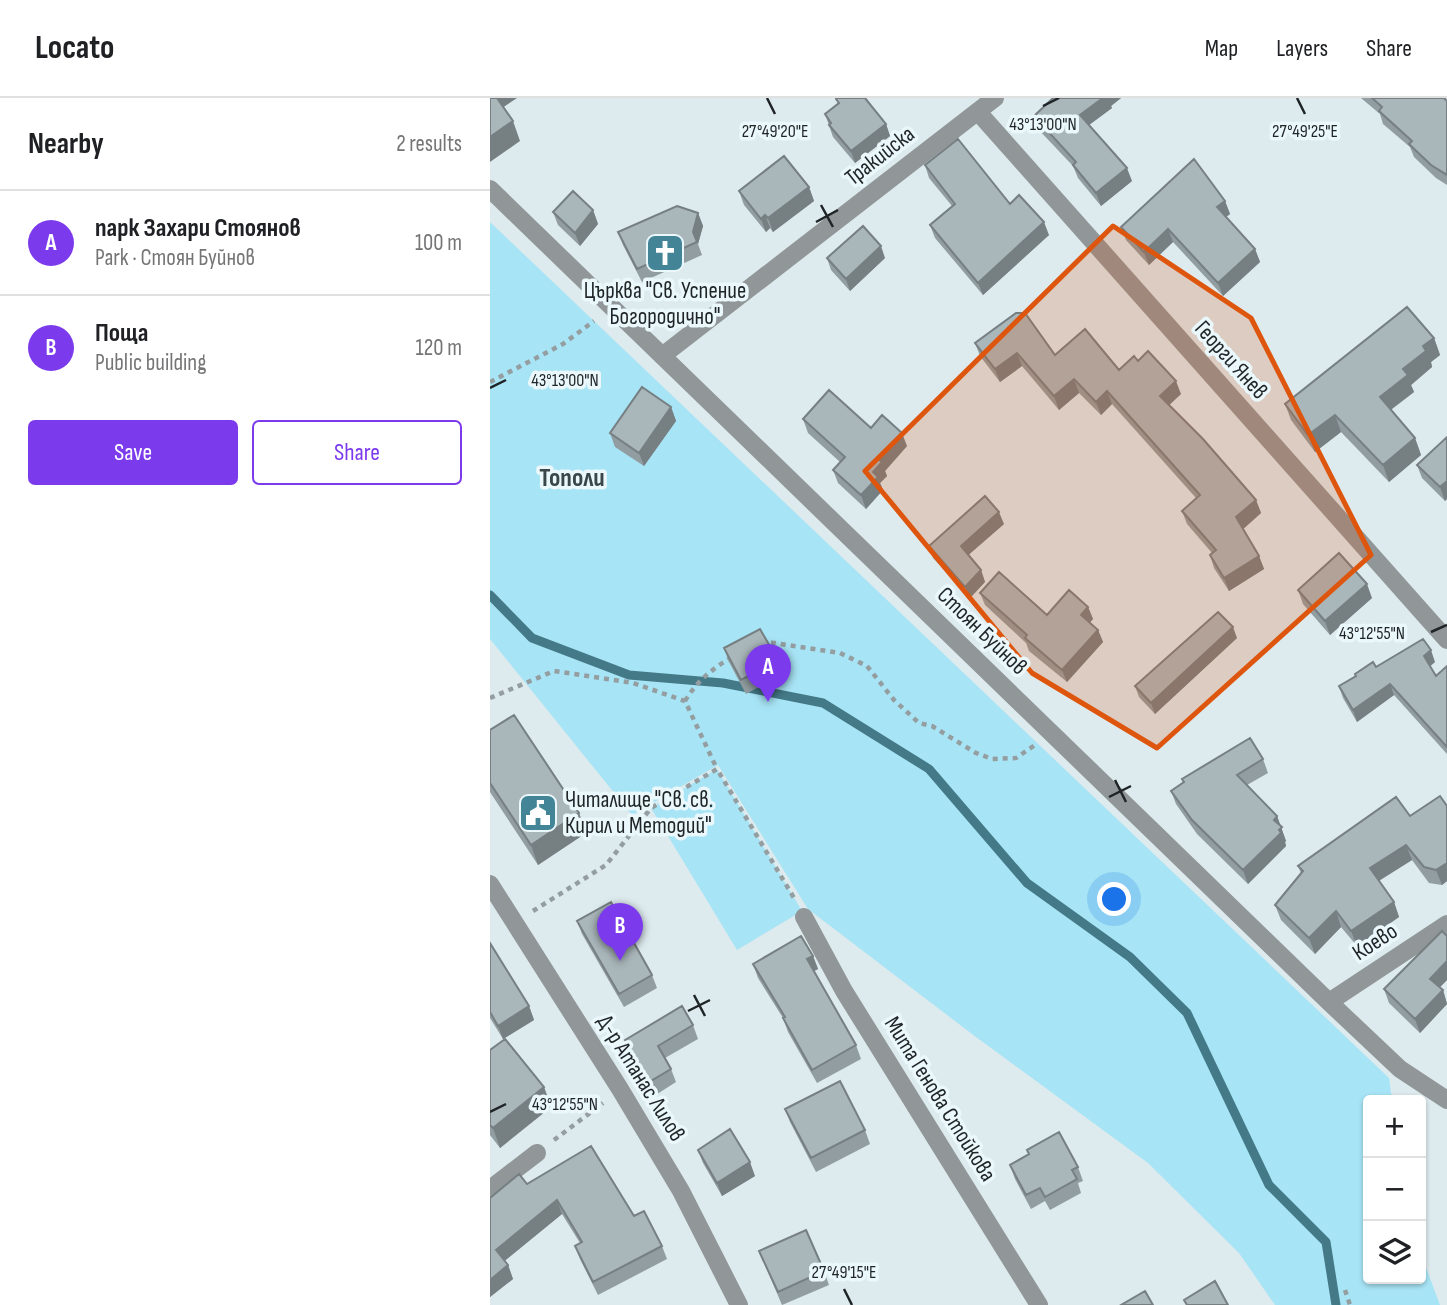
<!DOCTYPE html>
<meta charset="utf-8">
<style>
body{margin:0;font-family:"Sofia Sans Condensed",sans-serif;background:#f6f6f6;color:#202124}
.controls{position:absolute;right:21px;bottom:21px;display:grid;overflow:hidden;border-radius:7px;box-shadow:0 2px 5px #0004}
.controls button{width:63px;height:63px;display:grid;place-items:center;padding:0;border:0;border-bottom:2px solid #e0e0e0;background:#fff;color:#202124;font:35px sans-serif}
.you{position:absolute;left:625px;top:802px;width:24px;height:24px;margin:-18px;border:5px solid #fff;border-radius:50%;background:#1a73e8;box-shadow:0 0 0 10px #1a73e833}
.badge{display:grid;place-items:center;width:46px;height:46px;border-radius:50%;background:#7c3aed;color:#fff;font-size:23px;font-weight:700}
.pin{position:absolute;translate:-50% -58px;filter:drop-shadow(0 2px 4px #0008)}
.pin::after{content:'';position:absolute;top:37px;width:24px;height:21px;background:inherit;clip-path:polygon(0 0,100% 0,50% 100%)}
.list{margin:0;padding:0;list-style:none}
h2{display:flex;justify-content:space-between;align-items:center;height:91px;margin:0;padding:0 28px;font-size:30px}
h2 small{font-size:23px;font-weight:400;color:#757577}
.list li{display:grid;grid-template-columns:46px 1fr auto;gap:21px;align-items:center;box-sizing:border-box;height:105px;padding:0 28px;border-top:2px solid #e0e0e0}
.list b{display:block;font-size:26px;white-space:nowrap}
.list p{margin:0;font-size:23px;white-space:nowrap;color:#757577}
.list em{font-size:23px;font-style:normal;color:#757577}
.actions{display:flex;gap:14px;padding:21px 28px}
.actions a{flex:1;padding:16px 0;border:2px solid #7c3aed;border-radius:7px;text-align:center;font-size:24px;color:#7c3aed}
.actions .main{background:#7c3aed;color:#fff}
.icon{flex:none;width:38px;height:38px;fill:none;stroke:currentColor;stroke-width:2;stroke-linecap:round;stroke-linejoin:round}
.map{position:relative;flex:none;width:957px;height:1207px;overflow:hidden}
header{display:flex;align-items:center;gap:42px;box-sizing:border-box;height:98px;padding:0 35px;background:#fff;border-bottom:2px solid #e0e0e0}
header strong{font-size:33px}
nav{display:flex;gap:38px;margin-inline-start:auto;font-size:24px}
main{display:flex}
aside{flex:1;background:#fff}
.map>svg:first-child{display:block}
.green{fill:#a7e4f5}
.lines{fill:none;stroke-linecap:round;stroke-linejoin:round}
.stream{stroke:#447987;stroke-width:9}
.path{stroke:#949ea1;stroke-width:4.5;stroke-dasharray:5 5;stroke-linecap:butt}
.street{stroke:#919798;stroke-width:18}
.wall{fill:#919da0}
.shaded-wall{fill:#767f82}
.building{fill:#a9b6ba;stroke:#767f82;stroke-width:2}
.marked{fill:#de560d;fill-opacity:0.2;stroke:#de560d;stroke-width:5;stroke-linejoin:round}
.ticks{fill:none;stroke:#1f2426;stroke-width:2.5}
.labels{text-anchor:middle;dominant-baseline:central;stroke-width:7;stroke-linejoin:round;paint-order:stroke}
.street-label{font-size:23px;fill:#1f2426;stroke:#eaf7fb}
.poi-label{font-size:23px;fill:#1f2426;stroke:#eaf7fb}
.quarter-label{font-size:26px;font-weight:bold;fill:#3b4649;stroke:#eaf7fb}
.ticks-label{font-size:18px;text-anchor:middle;fill:#1f2426;stroke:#eaf7fb;stroke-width:7;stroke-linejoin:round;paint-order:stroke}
</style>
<header>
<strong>Locato</strong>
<nav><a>Map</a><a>Layers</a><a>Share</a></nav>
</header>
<main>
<aside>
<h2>Nearby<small>2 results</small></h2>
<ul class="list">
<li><span class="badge">A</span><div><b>парк Захари Стоянов</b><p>Park · Стоян Буйнов</p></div><em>100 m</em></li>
<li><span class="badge">B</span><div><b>Поща</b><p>Public building</p></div><em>120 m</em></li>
</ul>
<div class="actions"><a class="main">Save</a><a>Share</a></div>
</aside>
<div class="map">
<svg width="957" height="1207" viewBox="0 0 957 1207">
<rect width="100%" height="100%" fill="#ddeaee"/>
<path class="green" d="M0,124L899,980L902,1002H878V1181H931V1156L950,1207H785L749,1155L658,1065L486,939L318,811L228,667L142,717L0,541Z
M227,671L312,813L247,852L161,710Z"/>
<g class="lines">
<path class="stream" d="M0,497L42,540L139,577L233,585L333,605L439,671L537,785L640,859L697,915L779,1087L836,1144L846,1207"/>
<path class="path" d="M0,284L73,246L104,223
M271,543L350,555L377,568L404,602L429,625L442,628L486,655L502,661L526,660L545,647
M0,600L64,573L143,585L195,603L227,671
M195,603C207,583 222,571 242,559
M43,813L116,767L161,710L227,671L304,800
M64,1042L113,1005
M855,1192L860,1207"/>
<path class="street" d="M488,14L957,542
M0,91L839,904L910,971L957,1002
M172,258L505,0
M0,786L130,991L191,1093L249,1207
M314,819L354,893L549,1207
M839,904L957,826
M0,1091L47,1055"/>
</g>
<path class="wall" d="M563,0H631L621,8L622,10L599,27L642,83L611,108L588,80L583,68L548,31L544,18Z
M871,0H954L957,3V87L946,80L924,59L920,49L893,26L890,16Z
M346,1L396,26L400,38L365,65L343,39L335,16L348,6Z
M435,67L520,106L559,137L493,197L445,140L440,127L462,108L439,80Z
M319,89L324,103L283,134L280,130L276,134L254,107L249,93Z
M735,103L740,116L736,119L765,151L770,164L733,198L683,144L659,167L636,142L631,129Z
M103,112L108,126L90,148L68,127L63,114Z
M208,115L213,128L208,146L212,157L152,184L133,147L128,134Z
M337,160H395L360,193L341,172Z
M944,240L950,257L941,264L942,269L921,287L924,294L901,312L925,340L931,357L899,384L851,334L825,354L801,322L795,306Z
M485,245L565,257L629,272L648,263L691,296L679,307L766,402L771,415L753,431L769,458L774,471L739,493L724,470L720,457L722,455L697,426L692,413L706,400L622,306L611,317L589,295L569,312L532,268L510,284L490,258Z
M181,309L186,323L154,368L125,349L120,335Z
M313,321L381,330L417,348L395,373L397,378L390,385L393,392L376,411L348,385L343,372L350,364L318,335Z
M957,339V401L955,403L932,380L927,367Z
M514,426L478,457L491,472L495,484L480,500L443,460L439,448Z
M808,492L882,500L840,537L813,506Z
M490,495L557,517L598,509L603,521L600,524L608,532L613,544L577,584L539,553L536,545L495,507Z
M747,540L665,616L649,599L645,588Z
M234,550L288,562L293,576L256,596L239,564Z
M945,564L940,568L946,578L957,568V656L904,597L867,624L853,600L849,588L886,569Z
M0,632L89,715L96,735L48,767L0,694Z
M773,661L778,675L757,687L787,718L796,743L795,744L796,748L758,786L707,736L686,706L681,693L693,685L692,681Z
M957,708V783L952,787L939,785L922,762L889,783L904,804L909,819L867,848L851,829L825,856L791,822L785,807L811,775L808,768L920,718Z
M87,823L162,877L167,890L134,909L92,836Z
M957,838V882L950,889L953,892L957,906L930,935L899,905L894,891Z
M0,845L39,908L44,922L13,941L0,920Z
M323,858L328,871L324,873L366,947L371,961L327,985L298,934L293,920L268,880L263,866Z
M203,927L208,941L175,960L181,971L186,984L164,998L140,956L135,942Z
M0,952L54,989L61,1009L10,1050L0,1037Z
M295,1011L375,1032L380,1046L326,1074L300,1024Z
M208,1052L265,1078L232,1098L213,1065Z
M537,1052L588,1069L593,1083L588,1085L591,1095L560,1112L555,1103L541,1111L525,1081L520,1067L539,1056Z
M37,1086L144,1118L172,1148L177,1161L108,1197L90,1161L85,1148L90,1145L72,1116L14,1163L18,1167L23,1181L0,1199V1100Z
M269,1153L334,1173L339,1187L292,1207Z"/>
<path class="shaded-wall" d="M5,0H27L9,12Z
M613,0H631L621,8L622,10L595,30L590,17Z
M23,23L30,43L0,64V39Z
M396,26L400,38L365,65L361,53Z
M637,70L642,83L611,108L606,95Z
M319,89L324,103L283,134L278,120Z
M735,103L740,116L732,122L727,109Z
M103,112L108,126L90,148L85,135Z
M208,115L213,128L208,146L203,134Z
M275,117L280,130L276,134L271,121Z
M554,124L559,137L493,197L488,185Z
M678,131L683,144L659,167L654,154Z
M391,148L395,160L360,193L356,181Z
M765,151L770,164L733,198L728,185Z
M944,240L950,257L941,264L942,269L921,287L924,294L896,315L890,299L933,248Z
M527,255L532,268L510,284L505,271Z
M584,281L589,295L569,312L564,298Z
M686,283L691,296L675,311L670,298Z
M617,293L622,306L611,317L606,304Z
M181,309L186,323L154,368L149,355Z
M845,317L851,334L825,354L818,337Z
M412,335L417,348L395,373L397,378L390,385L393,392L376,411L371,397L388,361Z
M925,340L931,357L899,384L893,367Z
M957,383V401L955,403L950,389Z
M766,402L771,415L751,433L746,419Z
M509,414L514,426L475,460L471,448Z
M769,458L774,471L739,493L734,480Z
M491,472L495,484L480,500L475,489Z
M877,486L882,500L840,537L835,523Z
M598,509L603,521L596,529L591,517Z
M743,529L747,540L665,616L661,605Z
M608,532L613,544L577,584L572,572Z
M941,552L945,564L938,570L934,558Z
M900,586L904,597L867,624L863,612Z
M89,715L96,735L48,767L41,747Z
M787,718L796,743L795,744L796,748L758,786L753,772Z
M916,747L922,762L885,785L880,770Z
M957,765V783L952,787L946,772Z
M904,804L909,819L867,848L861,833Z
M846,813L851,829L825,856L819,840Z
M323,858L328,871L322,874L317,861Z
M957,863V882L945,894L940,881Z
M953,892L957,906L930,935L925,921Z
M39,908L44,922L13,941L8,928Z
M54,989L61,1009L10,1050L3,1030Z
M260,1064L265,1078L232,1098L227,1085Z
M67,1102L72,1116L11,1166L6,1152Z
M18,1167L23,1181L0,1199V1182Z"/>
<path class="building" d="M0,0H7L23,23L0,39Z
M346,0H375L396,26L361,53L339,27L341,25L335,16L349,5L346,1Z
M563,0H613L590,17L637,70L606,95L583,67L586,64L544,18Z
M882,0H954L957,3V77L941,67L919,46L922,43L889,13L892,9Z
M468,41L520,106L529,97L554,124L488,185L440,127L465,106L435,67Z
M294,58L319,89L278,120L275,117L271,121L249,93Z
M704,61L735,103L727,109L765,151L728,185L678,131L654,154L631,129Z
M83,93L103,112L85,135L63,114Z
M187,108L208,115L203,134L207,144L147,171L128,134Z
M373,128L391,148L356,181L337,160Z
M917,209L944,240L933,248L936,253L913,271L918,277L890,299L925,340L893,367L845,317L818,337L795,306Z
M526,215H535L565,257L595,231L629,272L644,258L648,263L658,253L686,283L670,298L713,341L766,402L746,419L769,458L734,480L720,457L726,452L692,413L710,397L617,293L606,304L584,281L564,298L527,255L505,271L485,245Z
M152,289L181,309L149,355L120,335Z
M339,292L381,330L392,317L412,335L388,361L392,364L383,374L388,379L371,397L343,372L355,359L313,321Z
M957,339V383L950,389L927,367Z
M495,398L509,414L471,448L491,472L475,489L439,448Z
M849,455L877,486L835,523L808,492Z
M509,474L557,517L579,492L598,509L591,517L608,532L572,572L535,540L537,537L490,495Z
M728,514L743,529L661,605L645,588Z
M270,531L288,562L251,582L234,550Z
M933,541L941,552L934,558L946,578L957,568V649L900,586L863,612L849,588L866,578L865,576L883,564L886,569Z
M24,617L89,715L41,747L0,685V632Z
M760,640L773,661L747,677L787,718L784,722L792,729L789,732L791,735L753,772L702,722L681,693L694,684L692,681Z
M950,698L957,708V765L946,772L934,769L916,747L880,770L904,804L861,833L846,813L819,840L785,807L813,773L808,768L906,699L920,718Z
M121,804L162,877L129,896L87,823Z
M952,833L957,838V863L940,881L953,892L925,921L894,891Z
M311,838L323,858L317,861L366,947L322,972L293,920L295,919L263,866Z
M0,845L39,908L8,928L0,914Z
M192,908L203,927L168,948L181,971L159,984L135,942Z
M15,941L54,989L3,1030L0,1027V952Z
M350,983L375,1032L321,1060L295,1011Z
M240,1031L260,1064L227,1085L208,1052Z
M569,1034L588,1069L582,1072L587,1081L555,1099L550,1090L536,1097L520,1067L539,1056L537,1052Z
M101,1048L144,1118L154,1113L172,1148L103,1184L85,1148L92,1144L67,1102L6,1152L18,1167L0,1182V1100L29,1076L37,1086Z
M316,1132L334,1173L288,1194L269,1153Z
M725,1183L738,1207H697L694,1202Z
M655,1193L663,1207H631Z"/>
<path class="marked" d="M623,128L761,220L881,457L667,650L542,575L375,373Z"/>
<path class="ticks" d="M277,0L285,16M807,0L815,16M553,8L569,0M331,107L343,129M326,124L348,112M0,290L16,282M941,534L957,527M625,682L636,704M619,699L641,688M204,897L215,918M198,913L220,902M0,1014L16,1006M354,1191L362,1207"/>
<defs>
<symbol id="church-square" viewBox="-11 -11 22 22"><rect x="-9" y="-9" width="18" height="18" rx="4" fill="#438596" stroke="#eaf7fb"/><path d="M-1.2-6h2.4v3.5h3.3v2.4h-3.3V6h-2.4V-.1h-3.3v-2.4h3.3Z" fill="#fff"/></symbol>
<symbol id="civic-square" viewBox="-11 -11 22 22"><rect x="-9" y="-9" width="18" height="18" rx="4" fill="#438596" stroke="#eaf7fb"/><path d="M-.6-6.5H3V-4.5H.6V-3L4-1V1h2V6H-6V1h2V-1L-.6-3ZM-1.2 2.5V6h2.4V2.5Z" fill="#fff"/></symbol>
</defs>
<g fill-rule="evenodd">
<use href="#church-square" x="153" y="133" width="44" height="44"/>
<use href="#civic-square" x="26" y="693" width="44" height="44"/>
</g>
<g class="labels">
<g class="street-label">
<text transform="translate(390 58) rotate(-38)">Тракийска</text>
<text transform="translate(741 262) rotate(48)">Георги Янев</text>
<text transform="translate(492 533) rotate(44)">Стоян Буйнов</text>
<text transform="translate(885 844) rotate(-33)">Коево</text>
<text transform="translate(151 980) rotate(58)">Д-р Атанас Лилов</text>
<text transform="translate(450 1001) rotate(58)">Мита Генова Стойкова</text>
</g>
<g class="poi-label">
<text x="175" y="193">Църква "Св. Успение<tspan x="175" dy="26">Богородично"</tspan></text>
<text x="75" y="702" text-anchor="start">Читалище "Св. св.<tspan x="75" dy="26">Кирил и Методий"</tspan></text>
</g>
<g class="quarter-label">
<text x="82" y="380">Тополи</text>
</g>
</g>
<g class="ticks-label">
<text x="553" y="32">43°13'00"N</text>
<text x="285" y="39">27°49'20"E</text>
<text x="815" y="39">27°49'25"E</text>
<text x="75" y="288">43°13'00"N</text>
<text x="882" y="541">43°12'55"N</text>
<text x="75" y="1012">43°12'55"N</text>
<text x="354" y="1180">27°49'15"E</text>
</g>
</svg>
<div class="controls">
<button>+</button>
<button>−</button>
<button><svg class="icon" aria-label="layers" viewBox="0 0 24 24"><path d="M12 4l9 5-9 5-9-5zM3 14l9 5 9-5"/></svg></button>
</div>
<div class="you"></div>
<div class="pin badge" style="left:278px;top:604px">A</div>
<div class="pin badge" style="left:130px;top:863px">B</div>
</div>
</main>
